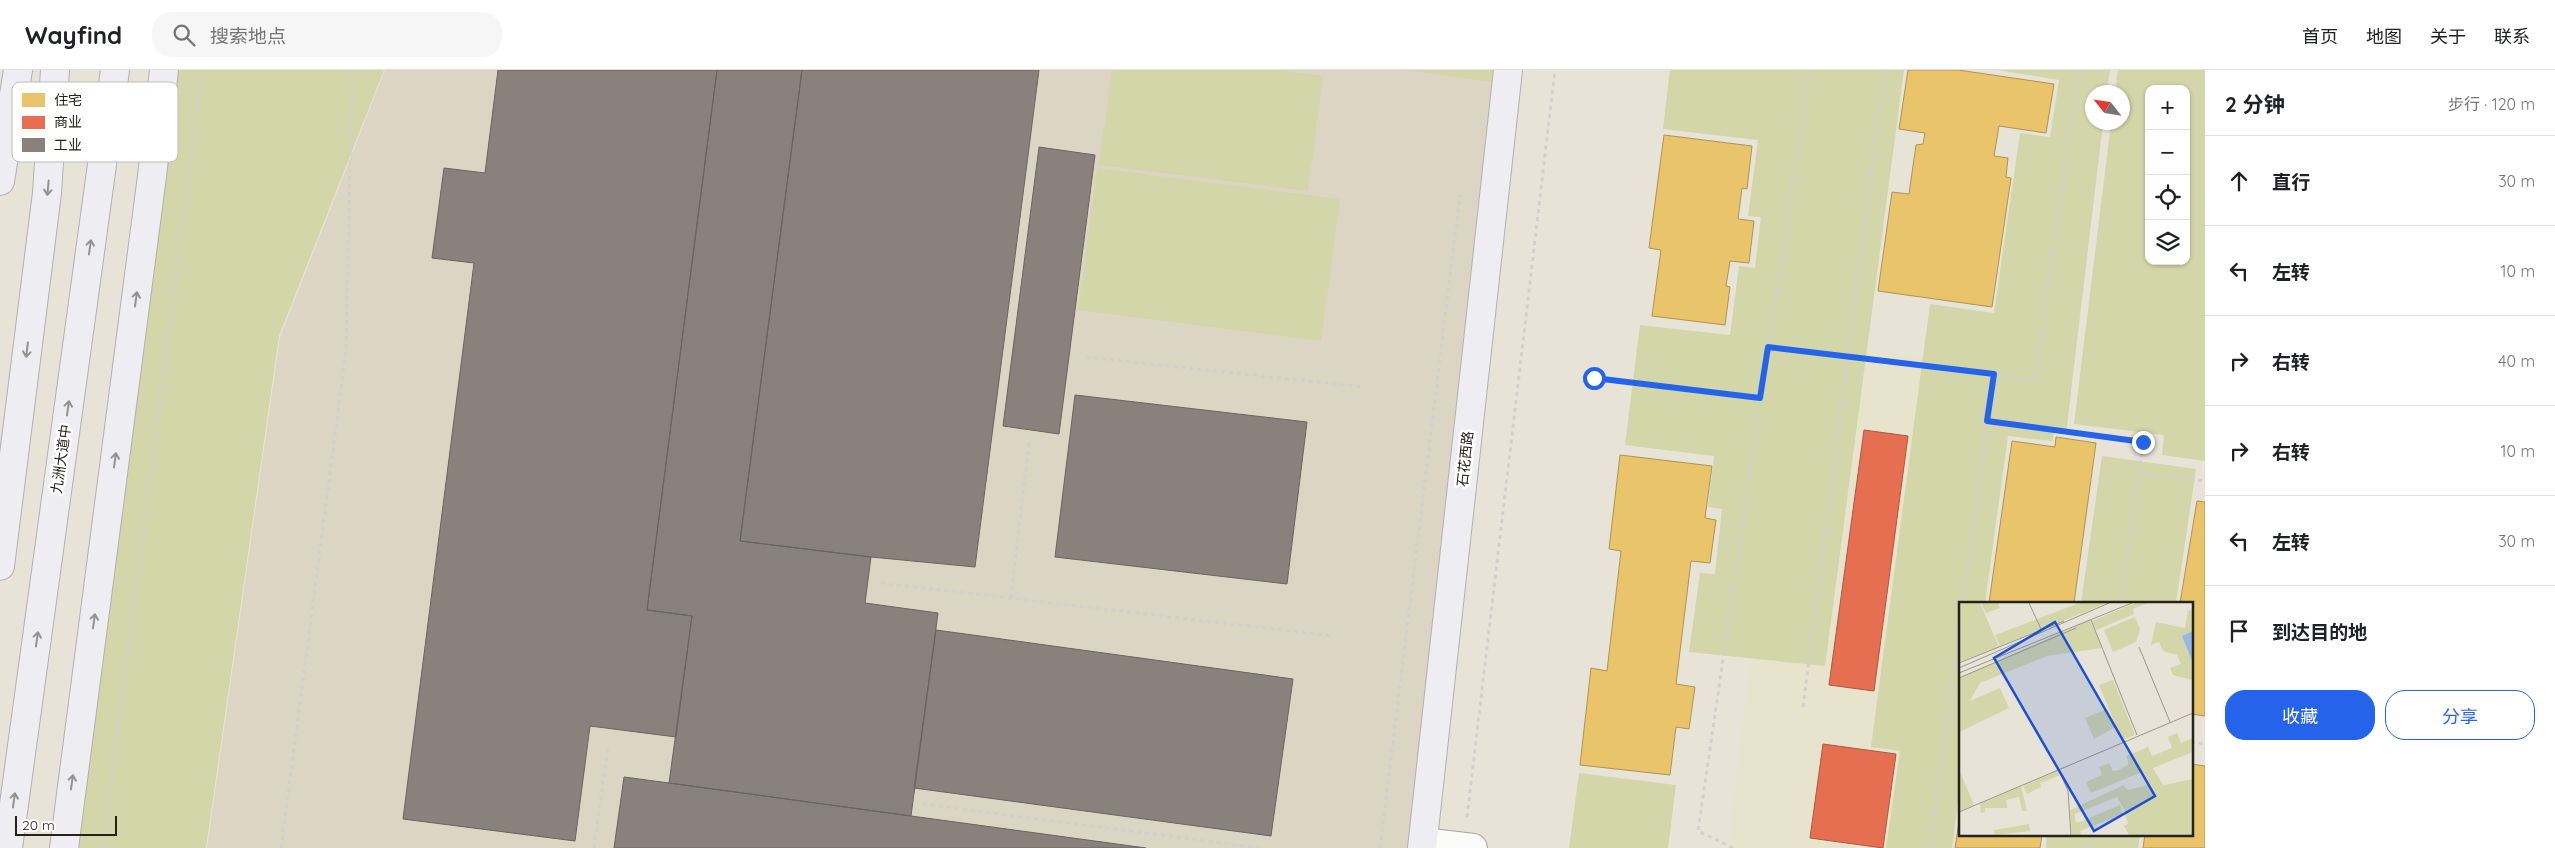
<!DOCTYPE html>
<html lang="zh">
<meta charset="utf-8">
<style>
body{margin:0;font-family:Quicksand,"Noto Sans SC",sans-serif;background:#f6f6f6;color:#202124}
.controls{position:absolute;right:15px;top:15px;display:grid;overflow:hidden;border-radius:10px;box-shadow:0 1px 4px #0004}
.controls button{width:45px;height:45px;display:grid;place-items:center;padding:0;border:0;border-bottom:1px solid #e0e0e0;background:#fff;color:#202124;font:25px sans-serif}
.compass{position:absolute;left:2085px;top:15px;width:45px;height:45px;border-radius:50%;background:#fff;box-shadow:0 1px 4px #0004;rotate:300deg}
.scale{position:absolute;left:15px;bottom:12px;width:102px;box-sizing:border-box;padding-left:5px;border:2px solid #24221a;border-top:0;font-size:14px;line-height:18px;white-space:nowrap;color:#24221a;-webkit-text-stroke:4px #fff;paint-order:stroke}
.stop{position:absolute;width:15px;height:15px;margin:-11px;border:4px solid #2563eb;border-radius:50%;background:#fff}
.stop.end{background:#2563eb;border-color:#fff;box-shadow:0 1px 5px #0008}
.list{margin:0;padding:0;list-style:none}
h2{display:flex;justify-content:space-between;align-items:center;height:65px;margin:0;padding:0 20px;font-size:21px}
h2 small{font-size:16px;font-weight:400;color:#757577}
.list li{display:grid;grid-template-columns:32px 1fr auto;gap:15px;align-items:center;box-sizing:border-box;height:90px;padding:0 20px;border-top:1px solid #e0e0e0}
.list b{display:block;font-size:19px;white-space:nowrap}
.list em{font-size:16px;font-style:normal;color:#757577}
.actions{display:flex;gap:10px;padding:15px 20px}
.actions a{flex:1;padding:11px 0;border:1px solid #2563eb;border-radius:20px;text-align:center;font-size:18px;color:#2563eb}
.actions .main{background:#2563eb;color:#fff}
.icon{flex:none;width:28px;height:28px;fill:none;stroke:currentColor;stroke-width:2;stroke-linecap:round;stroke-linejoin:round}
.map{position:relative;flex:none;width:2205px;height:778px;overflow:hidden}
header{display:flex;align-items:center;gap:30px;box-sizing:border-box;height:70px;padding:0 25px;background:#fff;border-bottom:1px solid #e0e0e0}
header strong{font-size:24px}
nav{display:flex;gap:28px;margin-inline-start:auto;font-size:18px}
.search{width:350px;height:45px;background:#f6f6f6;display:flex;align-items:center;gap:12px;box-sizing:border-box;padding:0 18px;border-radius:20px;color:#757577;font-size:19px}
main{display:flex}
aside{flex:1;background:#fff}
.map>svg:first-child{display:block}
.built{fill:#e8e3cc}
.industrial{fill:#dcd5c4}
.green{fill:#d2d6a8;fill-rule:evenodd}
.homes{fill:#e9c46a;stroke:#ae9352}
.shops{fill:#e76f51;stroke:#ac5840}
.industry{fill:#8a817c;stroke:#6b645f}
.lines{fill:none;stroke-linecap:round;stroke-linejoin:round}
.minor-casing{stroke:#a7a49a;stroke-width:30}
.major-casing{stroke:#b2b0b5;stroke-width:30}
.path{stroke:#d1d0cc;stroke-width:3;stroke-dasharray:4 4;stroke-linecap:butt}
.minor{stroke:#fbfbf9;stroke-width:28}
.major{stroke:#eeedf1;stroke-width:28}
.oneway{stroke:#939290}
.route{stroke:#2563eb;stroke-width:6}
.labels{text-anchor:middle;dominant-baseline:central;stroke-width:5;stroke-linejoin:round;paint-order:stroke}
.street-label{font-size:14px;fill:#24221a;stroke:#fff}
.inset-road{fill:none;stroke:#99968b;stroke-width:1}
.view{fill:#1d4ed8;fill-opacity:0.15;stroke:#1d4ed8;stroke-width:2.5}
.inset-edge{fill:none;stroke:#24221a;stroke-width:2.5}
.key{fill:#fff;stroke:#bdbdba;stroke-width:1}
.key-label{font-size:14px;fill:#24221a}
</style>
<header>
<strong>Wayfind</strong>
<div class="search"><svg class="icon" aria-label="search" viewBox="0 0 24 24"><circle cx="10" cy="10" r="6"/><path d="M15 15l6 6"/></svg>搜索地点</div>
<nav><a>首页</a><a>地图</a><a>关于</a><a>联系</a></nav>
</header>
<main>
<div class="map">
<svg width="2205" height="778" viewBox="0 0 2205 778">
<rect width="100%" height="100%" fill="#e7e4d7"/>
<path class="built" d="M1790,273L1972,293L1906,778H1728Z"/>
<path class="industrial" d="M385,0H1504L1416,778H207L280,267Z"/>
<path class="green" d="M164,0H384L279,266L206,778H64Z
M1112,0H1280L1323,6L1308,121L1099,95Z
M1405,0H1493L1492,12Z
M1670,0H1904L1825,596L1689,582L1700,503L1715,504L1722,439L1708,437L1714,386L1625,375L1640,255L1730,265L1739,196L1755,198L1761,147L1748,146L1758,70L1663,59Z
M1998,0H2110L2107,22H2092V52L2103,53L2066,364L2054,363L2052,371L2008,366L1985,533H1960V717L1952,778H1886L1900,681L1871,677L1930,234L1994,243L2020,63L2050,67L2059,10Z
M2118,0H2205V391L2162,385L2164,365L2074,354L2111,53L2122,52V22H2115ZM2149,19H2186V191H2149Z
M1097,98L1340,129L1321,271L1078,240Z
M2102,386L2196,399L2176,533H2081Z
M1579,703L1676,715L1668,778H1569Z
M2047,764H2140L2138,778H2046Z"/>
<path class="homes" d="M1908,0H1958L2054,14L2046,63L1999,56L1994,86L2008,88L2006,107L2011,108L1992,237L1878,221L1892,122L1909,124L1916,75L1923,74L1925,63L1899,59Z
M1664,65L1752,76L1747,119L1742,118L1738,149L1754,151L1749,193L1730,191L1726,216L1730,217L1725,255L1652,246L1661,180L1649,178Z
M2056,367L2096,373L2074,533H1989L2012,371L2055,377Z
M1620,385L1712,396L1705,448L1716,450L1710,493L1691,491L1676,614L1695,617L1689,659L1676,657L1670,705L1580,695L1591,598L1607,601L1621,481L1609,479Z
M2197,431L2205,432V646L2191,644V533H2180Z
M2191,694L2205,696V778H2143L2145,764H2191Z
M1960,745V764H2042L2040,778H1955Z"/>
<path class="shops" d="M1864,360L1908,366L1874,621L1829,615Z
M1823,674L1896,684L1883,778L1810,768Z"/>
<path class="industry" d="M498,0H717L647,540L692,546L676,667L590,656L575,771L403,749L474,193L432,188L444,98L485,103Z
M717,0H802L740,471L871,487L865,533L938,543L911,746L669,713L692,546L647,540Z
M802,0H1039L975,497L871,487L740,471Z
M1039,77L1095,85L1059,364L1003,356Z
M1075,325L1307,352L1287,514L1055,487Z
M936,560L1293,609L1271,766L914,718Z
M624,707L669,713L1146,778H614Z"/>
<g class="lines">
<defs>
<path id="minor" d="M1423,772L1473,778"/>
<path id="major" d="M0,111L18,0
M0,496L47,123L55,0
M8,778L115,0
M64,778L152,106L164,0
M1422,778L1508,0"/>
</defs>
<use href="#minor" class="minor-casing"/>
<use href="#major" class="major-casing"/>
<path class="path" d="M1768,277L2034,309L2080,0
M1086,287L1363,317
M1594,308L1760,328
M1987,351L2143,372L2139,402
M881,513L1334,566
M1011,528L1029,371
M1963,533L1994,304
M2121,533L2139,402L2205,411
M1803,637L1884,0
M2191,672L2205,674
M923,734L1260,778
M1467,747L1555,0
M103,778L202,0
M281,778L346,281L352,0
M594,778L608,677
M1380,778L1460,125
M1733,778L1698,761L1809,0
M1930,778L1960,553
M2087,778L2088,764"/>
<use href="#minor" class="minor"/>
<use href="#major" class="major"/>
</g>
<defs><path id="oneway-shaft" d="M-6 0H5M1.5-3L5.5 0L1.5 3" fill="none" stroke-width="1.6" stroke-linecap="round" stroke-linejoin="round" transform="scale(1.25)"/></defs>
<g class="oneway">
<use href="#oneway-shaft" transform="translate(48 118) rotate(95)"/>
<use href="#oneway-shaft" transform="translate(90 177) rotate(-82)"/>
<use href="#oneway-shaft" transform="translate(136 229) rotate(-82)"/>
<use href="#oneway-shaft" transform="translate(27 280) rotate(97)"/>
<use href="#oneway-shaft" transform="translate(68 338) rotate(-82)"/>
<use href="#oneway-shaft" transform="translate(115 390) rotate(-82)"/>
<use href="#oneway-shaft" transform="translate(94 551) rotate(-82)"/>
<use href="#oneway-shaft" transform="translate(37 569) rotate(-82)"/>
<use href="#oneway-shaft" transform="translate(72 712) rotate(-82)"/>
<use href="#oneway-shaft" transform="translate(14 730) rotate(-82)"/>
</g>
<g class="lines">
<path class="route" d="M1594,308L1760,328L1768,277L1994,304L1987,351L2143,372"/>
</g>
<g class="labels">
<g class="street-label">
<text transform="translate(61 389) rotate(-82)">九洲大道中</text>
<text transform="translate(1465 389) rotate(-84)">石花西路</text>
</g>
</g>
<g transform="translate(1959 532)">
<rect width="234" height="234" fill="#e7e4d7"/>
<path d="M0,1H21L40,45L0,60ZM22,1H39L41,6L27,11ZM120,1H148L41,44L36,33ZM176,1H189L174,7L175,12L137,28L133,19ZM229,8L234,9V78L214,73L211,66L222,62L218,53L204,49L200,40L192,43L197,20L226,26ZM176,15L181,27L177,40L154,50L145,28ZM131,18L143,46L88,54L21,81L11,99L41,86L50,106L0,130V76ZM154,78L176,133L163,138L140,83ZM148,107L156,125L135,137L126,116ZM218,131L222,141L234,136V150L194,166L204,183L196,185L234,177V233H170L165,224L169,222L165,207L158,195L116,212V217L118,221L161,203L164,212L121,229L122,233H113L111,208L165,183L168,188L189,183L183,170L132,191L127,180L143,173L140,165L150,161L154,169L160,168L170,162L167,154L189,145L193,154L213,146L209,135ZM0,167L15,203L0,209ZM99,168L101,173L81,181L82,185L68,192L64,184ZM62,184L68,209H63L60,195L47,198L48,206H26V210L22,211L21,202ZM70,222L71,229L36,233L35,228Z" fill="#d2d6a8"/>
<path d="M234,29V61L223,34Z" fill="#93b9e6"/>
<path class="inset-road" d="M70,1L82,27M132,18L178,133M180,45L211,120M0,61L105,19M0,66L150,1M0,71L173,1M0,76L117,26M100,168L109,189L112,233M0,210L234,111"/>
<path class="view" d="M96,20L196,194L135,229L35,56Z"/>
<rect width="234" height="234" class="inset-edge"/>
</g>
<rect x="12" y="12" width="166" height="80" rx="8" class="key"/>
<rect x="22" y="23" width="23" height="14" fill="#e9c46a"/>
<rect x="22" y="46" width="23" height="13" fill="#e76f51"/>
<rect x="22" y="68" width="23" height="14" fill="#8a817c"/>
<g class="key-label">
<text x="54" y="35">住宅</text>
<text x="54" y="57">商业</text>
<text x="54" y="80">工业</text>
</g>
</svg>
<div class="controls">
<button>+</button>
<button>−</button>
<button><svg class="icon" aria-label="locate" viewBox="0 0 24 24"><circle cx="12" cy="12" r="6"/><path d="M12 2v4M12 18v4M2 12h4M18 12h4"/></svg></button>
<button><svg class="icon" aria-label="layers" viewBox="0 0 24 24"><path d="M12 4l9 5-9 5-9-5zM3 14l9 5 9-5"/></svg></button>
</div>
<svg class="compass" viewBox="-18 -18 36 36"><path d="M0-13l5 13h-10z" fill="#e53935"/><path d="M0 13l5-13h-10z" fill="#757577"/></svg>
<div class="scale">20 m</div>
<div class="stop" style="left:1594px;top:308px"></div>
<div class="stop end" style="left:2143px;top:372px"></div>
</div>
<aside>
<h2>2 分钟<small>步行 · 120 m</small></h2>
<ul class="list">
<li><svg class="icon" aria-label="ahead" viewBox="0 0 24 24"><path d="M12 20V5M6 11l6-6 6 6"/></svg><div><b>直行</b></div><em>30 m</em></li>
<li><svg class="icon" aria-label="left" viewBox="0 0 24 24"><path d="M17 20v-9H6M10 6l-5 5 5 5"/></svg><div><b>左转</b></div><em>10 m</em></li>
<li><svg class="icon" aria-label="right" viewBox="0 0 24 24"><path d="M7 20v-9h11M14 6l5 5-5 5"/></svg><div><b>右转</b></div><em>40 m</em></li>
<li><svg class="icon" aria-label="right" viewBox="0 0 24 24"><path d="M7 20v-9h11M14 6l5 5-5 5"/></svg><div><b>右转</b></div><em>10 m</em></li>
<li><svg class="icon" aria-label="left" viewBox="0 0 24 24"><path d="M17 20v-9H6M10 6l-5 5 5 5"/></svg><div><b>左转</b></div><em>30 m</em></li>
<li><svg class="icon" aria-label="arrive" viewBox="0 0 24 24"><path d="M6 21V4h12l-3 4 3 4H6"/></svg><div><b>到达目的地</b></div></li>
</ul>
<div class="actions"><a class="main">收藏</a><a>分享</a></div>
</aside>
</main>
